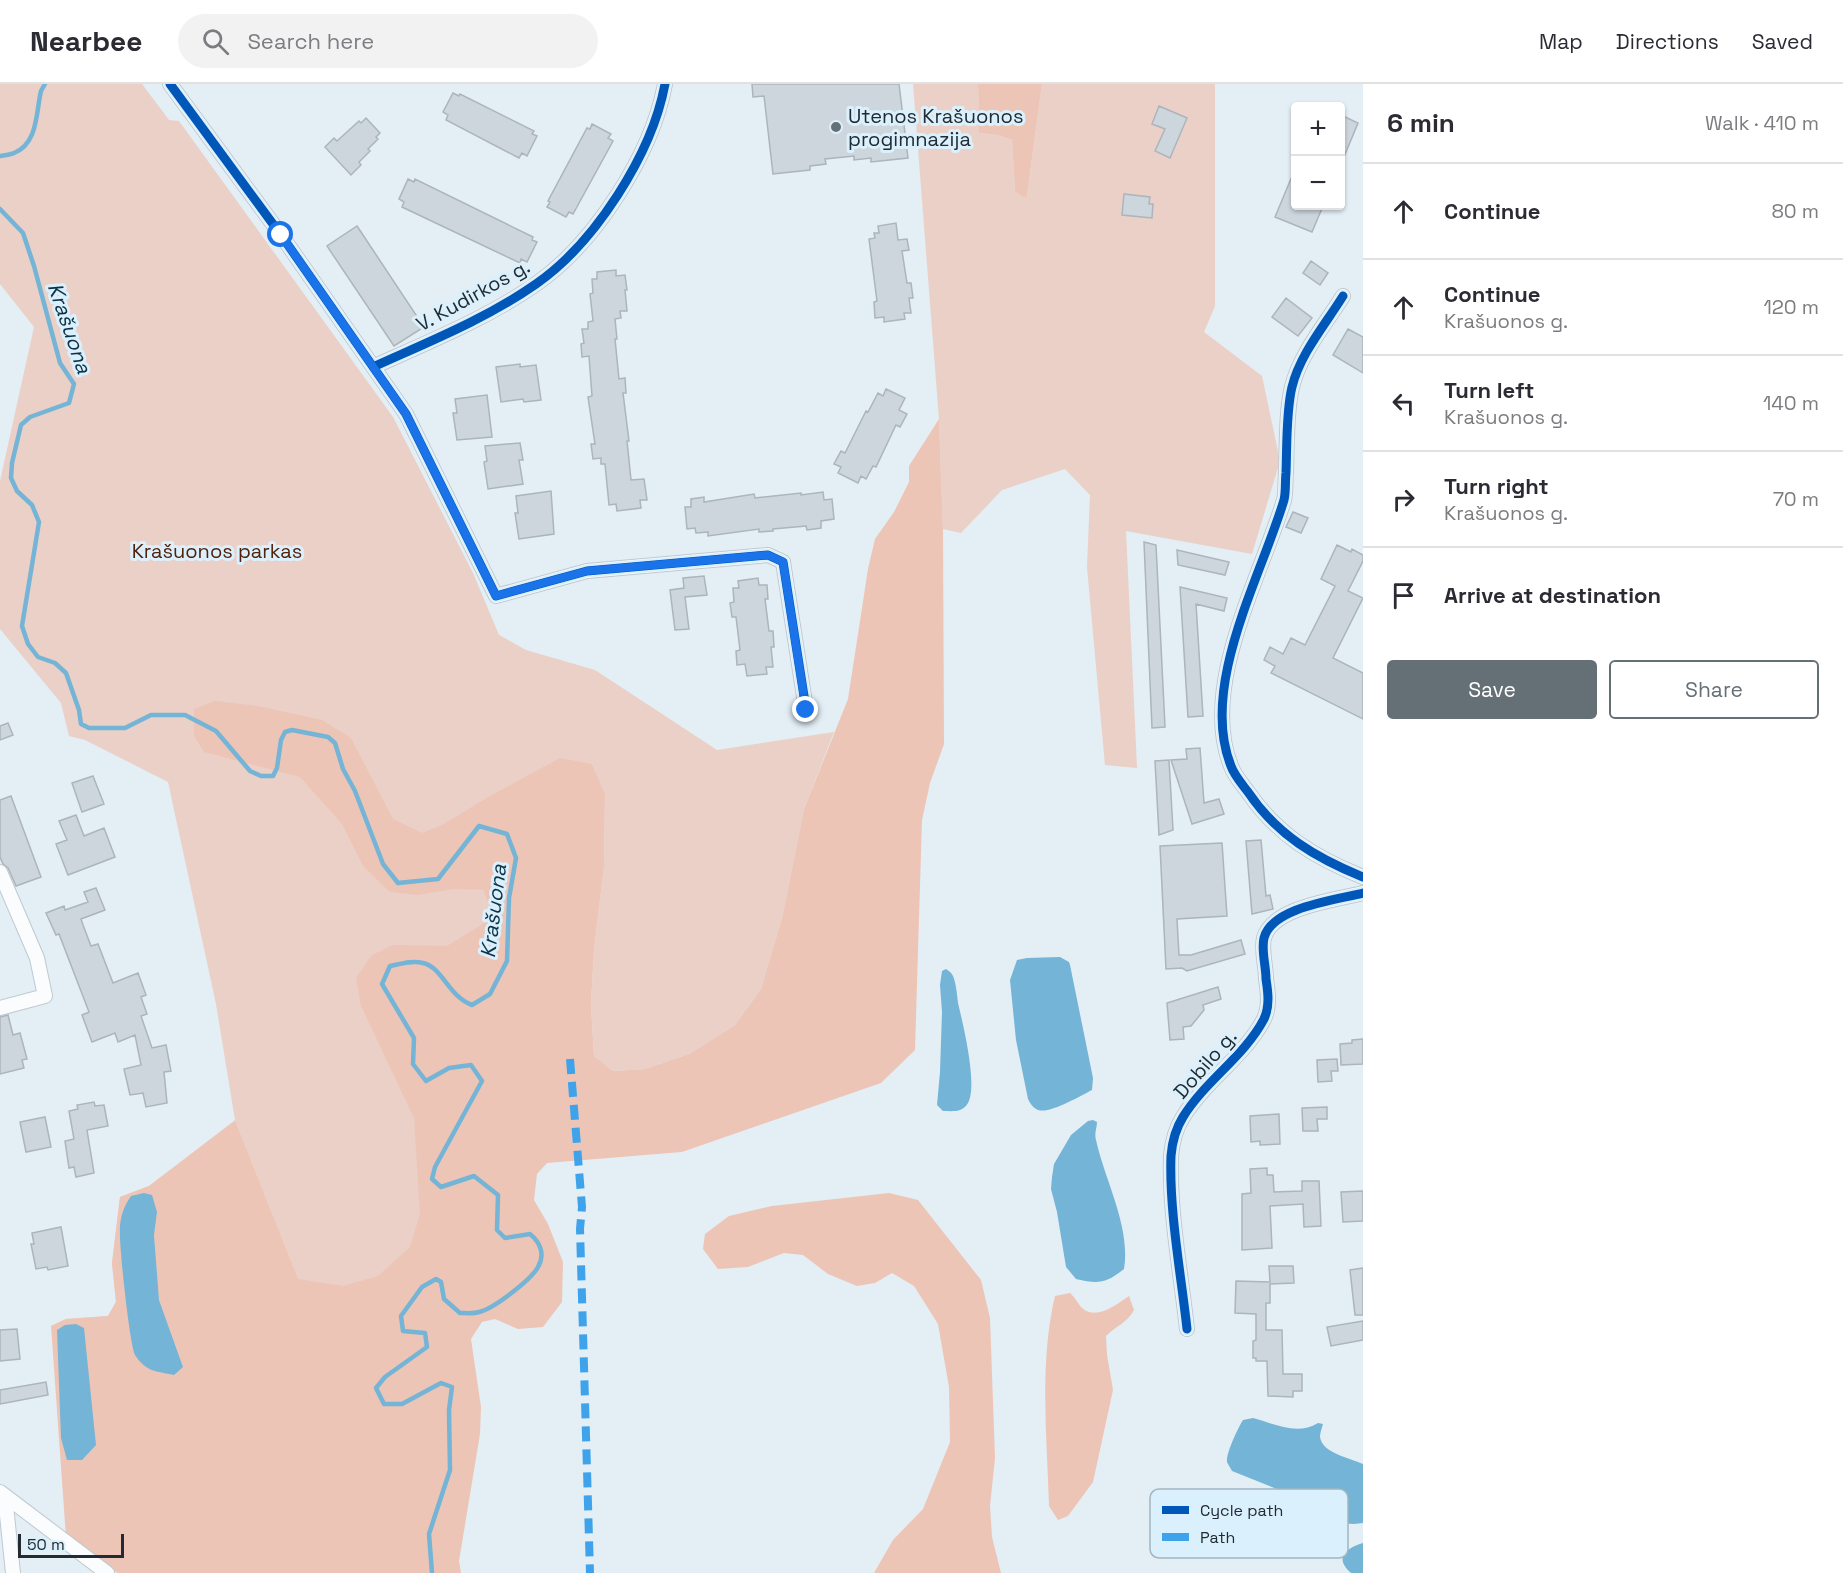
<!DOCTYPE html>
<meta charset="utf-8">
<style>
body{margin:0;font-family:"Space Grotesk",sans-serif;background:#f2f2f3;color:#2b2b33}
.controls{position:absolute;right:18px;top:18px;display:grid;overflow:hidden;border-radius:6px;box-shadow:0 2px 4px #0004}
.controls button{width:54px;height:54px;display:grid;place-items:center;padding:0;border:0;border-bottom:2px solid #e1e1e2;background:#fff;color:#2b2b33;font:30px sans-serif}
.scale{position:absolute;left:18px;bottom:15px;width:106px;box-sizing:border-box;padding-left:6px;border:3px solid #212b31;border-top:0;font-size:16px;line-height:21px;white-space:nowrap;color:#212b31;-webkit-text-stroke:4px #dbf0fd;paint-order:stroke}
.stop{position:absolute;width:18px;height:18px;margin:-14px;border:4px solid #1a73e8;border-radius:50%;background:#fff}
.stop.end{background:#1a73e8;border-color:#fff;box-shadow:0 2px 6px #0008}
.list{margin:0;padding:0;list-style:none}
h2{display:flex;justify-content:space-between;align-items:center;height:78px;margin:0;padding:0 24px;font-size:26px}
h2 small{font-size:20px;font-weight:400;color:#7c7c81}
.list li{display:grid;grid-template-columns:39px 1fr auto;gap:18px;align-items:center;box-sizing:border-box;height:96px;padding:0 24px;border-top:2px solid #e1e1e2}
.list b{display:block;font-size:22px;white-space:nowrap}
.list p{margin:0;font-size:20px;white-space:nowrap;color:#7c7c81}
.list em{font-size:20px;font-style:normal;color:#7c7c81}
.actions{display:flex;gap:12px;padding:18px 24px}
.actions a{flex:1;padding:14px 0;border:2px solid #656f76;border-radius:6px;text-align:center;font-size:21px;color:#656f76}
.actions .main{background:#656f76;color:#fff}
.icon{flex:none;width:33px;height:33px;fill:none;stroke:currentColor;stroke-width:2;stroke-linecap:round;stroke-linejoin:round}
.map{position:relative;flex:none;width:1363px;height:1489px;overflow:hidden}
header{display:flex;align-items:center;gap:36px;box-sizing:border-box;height:84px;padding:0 30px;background:#fff;border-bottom:2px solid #e1e1e2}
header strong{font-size:28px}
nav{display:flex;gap:33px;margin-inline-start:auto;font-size:21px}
.search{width:420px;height:54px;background:#f2f2f3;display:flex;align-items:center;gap:15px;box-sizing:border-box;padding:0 21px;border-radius:33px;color:#7c7c81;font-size:22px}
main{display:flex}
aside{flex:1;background:#fff}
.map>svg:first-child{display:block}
.green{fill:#ead0c6}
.forest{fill:#edc5b6;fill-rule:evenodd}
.water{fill:#74b4d6}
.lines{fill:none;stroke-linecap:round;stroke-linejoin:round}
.stream{stroke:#74b4d6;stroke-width:4.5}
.building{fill:#ccd6dc;stroke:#abb5bb;stroke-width:1.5}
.minor-casing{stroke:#bfc9cf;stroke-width:16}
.minor{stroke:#fbfcfe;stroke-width:14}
.quiet{stroke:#3ea3eb;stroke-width:8;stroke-dasharray:15 8;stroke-linecap:butt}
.cycleway-casing{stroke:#dbf0fd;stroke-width:13}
.cycleway{stroke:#0057b8;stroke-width:9}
.route{stroke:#1a73e8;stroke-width:8}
.poi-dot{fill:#656f76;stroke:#dbf0fd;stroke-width:2}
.labels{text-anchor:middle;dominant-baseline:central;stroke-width:6;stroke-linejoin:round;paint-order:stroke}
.poi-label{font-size:20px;fill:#212b31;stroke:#dbf0fd;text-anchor:start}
.street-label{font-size:20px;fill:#212b31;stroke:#dbf0fd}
.park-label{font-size:20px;fill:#53210a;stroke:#dbf0fd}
.water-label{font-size:21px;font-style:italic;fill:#0c3346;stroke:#dbf0fd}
.key{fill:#dbf0fd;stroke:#a3b5c0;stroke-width:1.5}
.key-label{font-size:16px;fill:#212b31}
</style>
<header>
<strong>Nearbee</strong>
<div class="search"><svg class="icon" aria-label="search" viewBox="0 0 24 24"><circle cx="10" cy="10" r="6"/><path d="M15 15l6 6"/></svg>Search here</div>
<nav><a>Map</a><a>Directions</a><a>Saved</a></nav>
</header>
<main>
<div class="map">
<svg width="1363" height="1489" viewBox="0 0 1363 1489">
<rect width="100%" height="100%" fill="#e3eef5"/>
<path class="green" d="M0,0H142L169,36L179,37L393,333L473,489L499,551L526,566L595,586L717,666L834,648L804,725L782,834L761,905L735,941L689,970L645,985L613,987L594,972L591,921L594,865L604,783L605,711L592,680L470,805L483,806L490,825L486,838L428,1489H118L114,1487L51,1242L66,1235L108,1232L116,1218L112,1179L120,1113L149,1102L235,1036L216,920L168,698L85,656L69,652L61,619L0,545V397L34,243L0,200Z
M913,0H978L979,49L997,51L1012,56L1015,107L1027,112L1042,0H1215V222L1204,248L1262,292L1280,377L1252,470L1126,447L1137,684L1105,681L1087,483L1090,411L1065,385L1002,406L961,449L943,445L939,335Z"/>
<path class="forest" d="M978,0H1042L1027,112L1024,113L1015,107L1012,56L997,51L979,49Z
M939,335L943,445L944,660L930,699L922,736L915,966L881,999L682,1068L547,1079L537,1090L534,1116L548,1140L563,1178L562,1218L543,1243L518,1245L495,1235L482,1238L471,1255L481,1323L480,1350L459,1477L461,1489H118L66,1453L51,1242L66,1235L108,1232L116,1218L112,1179L120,1113L149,1102L235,1037L298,1195L343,1202L378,1192L410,1163L420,1130L414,1034L361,922L356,894L372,871L393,861L447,862L486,838L490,825L483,806L453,805L418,811L390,808L363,782L342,740L300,693L204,668L194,652V625L215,617L258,622L322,636L351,654L393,735L422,749L442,741L490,712L560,674L592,680L605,710L604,783L594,865L591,921L594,972L613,987L645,985L689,970L735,941L761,905L782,834L804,725L848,615L868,485L875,455L894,428L909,398V382ZM157,1128L154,1151L159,1216L183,1282L125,1208L119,1145Z
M889,1109L918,1116L981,1196L990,1234L995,1374L990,1422L992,1453L1001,1489H874L893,1456L923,1425L950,1358L949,1303L938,1240L914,1202L892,1189L875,1199L857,1202L828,1190L803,1171L784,1169L748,1183L718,1185L703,1165L705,1150L729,1132L772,1122Z
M1070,1209C1075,1213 1078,1220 1082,1224C1097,1237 1117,1220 1129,1212L1134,1226C1127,1239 1116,1242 1106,1252L1107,1271L1113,1306L1093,1398L1068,1432L1058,1436L1049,1422C1047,1353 1039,1280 1055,1212Z"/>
<path class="water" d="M1060,873L1069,878L1070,881L1093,994L1092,1006C1080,1012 1050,1030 1038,1026C1033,1024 1030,1019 1028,1015L1016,956L1010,896L1017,876L1027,874Z
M946,885C950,888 951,888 953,892C956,899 957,910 958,919C963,940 978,1001 968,1019C962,1029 953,1027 943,1027L937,1021L940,988L942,928L940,901L942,887Z
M1093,1036L1097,1038C1097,1044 1094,1049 1096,1056C1105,1097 1131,1143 1124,1185C1105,1200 1098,1200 1076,1195L1066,1183L1057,1128L1051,1105L1052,1093L1054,1080L1071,1051L1088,1037Z
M144,1109L152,1111L157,1128L154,1151L159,1216L183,1283L174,1291C156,1287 146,1288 135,1271C130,1263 118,1155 120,1142C121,1131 124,1122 131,1112Z
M76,1240L84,1244L96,1361L82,1376H67L61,1354L57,1246L65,1241Z
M1253,1334C1275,1340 1297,1352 1318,1339L1323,1340C1322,1344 1320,1348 1320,1353C1322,1369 1350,1374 1363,1380V1439L1354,1440L1337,1439L1322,1423L1232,1387C1231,1385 1228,1380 1227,1378C1226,1369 1238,1344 1243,1336Z
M1363,1459V1489H1351C1333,1473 1347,1464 1363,1459Z"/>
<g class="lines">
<path class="stream" d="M0,72C4,71 10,71 14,69C38,60 36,28 41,7L45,0
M0,125L23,149L34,182L60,279L74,300L69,319L30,333L21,341L12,379L11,394L17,407L32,421L39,438L22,542L28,560L38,573L55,579L66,589L79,626L81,640L89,644H125L151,631H185L216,647L250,687L261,692H273L277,684L281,656L285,648L292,646L328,653L335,659L343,685L355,707L383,780L398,799L438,795L479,742L507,750L516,774L509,814L507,877L490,910L472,921C449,913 442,883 423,879C412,876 400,880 390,882L382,900L414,954L413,980L426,997L449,984L471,981L482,997L435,1083L432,1095L441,1103L474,1092L498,1111L497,1146L505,1154L530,1150C541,1159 545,1171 538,1183C531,1196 493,1225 479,1228C473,1230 466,1229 460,1229L444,1215L441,1198L436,1195L422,1203L401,1232L403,1247L425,1249L427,1263L385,1293L376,1304L384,1320H402L441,1299L452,1303L449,1326L450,1386L429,1450L432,1489"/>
</g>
<path class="building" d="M752,0H899L908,74L871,78V74L854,76V72L825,75L826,80L810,82V86L773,90L764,12L753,13Z
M453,9L459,12L460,10L534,47L532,50L537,52L527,72L522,69L519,74L446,36L448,31L443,28Z
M1159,22L1187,34L1170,74L1155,67L1165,45L1152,40Z
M1341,31L1358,39L1341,80Z
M366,34L380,49L376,53L378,55L368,65L370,67L359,78L361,81L351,91L325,63L334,54L337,57L359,37L361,39Z
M592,40L611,50L608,54L613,57L573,130L569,128L566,133L547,123L550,118L548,117L587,44L590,45Z
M1295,85L1296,122H1323L1312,148L1275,133Z
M408,95L414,98L415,95L533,153L532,156L537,158L527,178L521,175L520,179L402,123L404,118L399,115Z
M1124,110L1150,113L1149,120H1153L1152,134L1122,131Z
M896,139L898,156L907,155L909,166L902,167L907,199H911L913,214H909L911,229H904L905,235L884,238V233L875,234L874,218L877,217L869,155L875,154L874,149H879L878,142Z
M357,142L424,243L394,262L327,162Z
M1311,177L1328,189L1320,201L1303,189Z
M616,186V192L625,191L627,206H625L627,227H620L621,234L615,235L617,255H615L619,295L625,294L626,309H623L629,357H627L631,396L644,395L647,416H640L641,424L617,427L616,420L609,421L605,380H601V374L593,375L591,360H595L588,313L592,312L589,272L582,273L581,260L584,259L582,245H588V238L593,237L590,210L593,209L592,195H597V188Z
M1286,214L1312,234L1298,252L1272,233Z
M1348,245L1363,253V289L1333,271Z
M520,280V283L536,281L541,316L524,318L523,315L501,318L496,283Z
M886,305L905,314L899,326L907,330L900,343L896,341L876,383L873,382L866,395L861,392L858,399L838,389L841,383L834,380L841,367L845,369L866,327L868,328L878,309L883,312Z
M487,311L492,353L457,356L453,329H457L455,315Z
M520,359L523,376H519L523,400L488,405L484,378L487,377L485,362Z
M551,407L554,450L519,455L515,429H518L516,412Z
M823,408L824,416L832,415L834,435L821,437V444L807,446L806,442L773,445V447L759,448V445L708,452V448L696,449L695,444L687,445L685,423H691V415L704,413V418L754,410L755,414L801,409V411Z
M1293,428L1308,434L1301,449L1286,443Z
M1144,458L1156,461L1165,643L1152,644Z
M1337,461L1351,468L1352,465L1363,471V477L1348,507L1363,514L1333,574L1363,589V635L1271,589L1275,582L1264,576L1270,563L1283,570L1291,554L1305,561L1335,502L1321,495Z
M1177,466L1229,478L1225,491L1178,481Z
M704,492L707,511L685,513L689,545L675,546L670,506L684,504L683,494Z
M758,494L759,501H767L768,515H765L769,547H773L774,563H771L773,583H766L767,590L747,592L745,580L737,581L736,567L740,566L736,533H732L730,519L734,518L733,504H739L738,497Z
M1180,503L1227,514L1224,527L1196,520L1203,632L1188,633Z
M8,639L13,651L0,656V642Z
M1200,664L1204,719L1219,715L1224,730L1192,740L1171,676L1187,675L1186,665Z
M1169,676L1173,746L1159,751L1155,677Z
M93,692L104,720L82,728L72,699Z
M11,712L41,793L16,802L8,784L3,780L0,773V716Z
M76,731L84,752L104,744L115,773L68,791L56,760L67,756L59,737Z
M1261,756L1266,812L1270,811L1273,825L1252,830L1246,757Z
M1222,759L1227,832L1177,835L1179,871H1191L1241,856L1245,870L1187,887L1182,884L1166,885L1160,762Z
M96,804L105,826L81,835L83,841L91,862L98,860L113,899L138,889L146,911L141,913L147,930L141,932L152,964L166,961L171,987L164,988L167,1019L146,1023L143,1009L130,1011L124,985L141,981L135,951L118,958L115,949L92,958L82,931L89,928L59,850L56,851L46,829L64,822L65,826L88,818L84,808Z
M1218,903L1221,915L1203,921L1204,926L1191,942L1183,943L1184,955L1170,956L1167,919Z
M8,931L13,951L20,949L27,975L22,976L24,984L0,990V933Z
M1363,955V980L1341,981L1340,960L1352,959V956Z
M1337,975L1338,987H1331L1332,997L1318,998L1317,976Z
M94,1018L95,1022L104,1021L108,1042L87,1046L94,1089L76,1093L74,1083L69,1084L65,1057L74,1055L69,1027L78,1025L77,1021Z
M1327,1023V1035H1317L1318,1047H1303L1302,1024Z
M1279,1030L1280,1060L1260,1061V1057L1251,1058L1250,1032Z
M45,1033L51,1063L26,1068L20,1038Z
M1267,1084V1091H1273L1274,1108L1302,1107V1097H1319L1321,1142L1304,1143L1303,1120L1270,1122L1272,1164L1242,1166V1110L1251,1109L1250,1085Z
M1363,1107V1137L1343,1138L1341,1108Z
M61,1143L68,1182L48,1186L47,1183L36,1185L31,1160H34L32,1149Z
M1269,1182H1293L1294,1199L1270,1200V1219H1266V1246H1282L1283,1290H1302V1307H1293V1313L1268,1312L1267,1277H1256V1274H1253V1257L1256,1256V1230L1235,1229L1236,1197L1270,1198Z
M1363,1184V1231H1355L1350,1186Z
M1363,1237V1256L1331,1262L1327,1243Z
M17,1245L20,1275L0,1277V1246Z
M46,1298L48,1311L0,1320V1306Z"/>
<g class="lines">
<defs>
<path id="minor" d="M170,0L281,151L406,330L496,512L587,487L768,471L783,478L806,625
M1343,212C1325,241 1300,270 1292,303C1286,327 1287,363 1286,389C1285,398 1286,408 1284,416C1261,493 1199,602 1231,682C1234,691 1242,700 1248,708C1277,751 1316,774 1363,793
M373,283C428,258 486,235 536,200C595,159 652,70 665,0
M0,788L37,874L45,912L0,924
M1187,1245C1181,1190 1169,1127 1171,1072C1172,1060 1176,1044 1183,1033C1205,997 1244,973 1264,935C1270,922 1268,908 1266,895C1266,882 1261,866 1264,854C1272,823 1336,816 1363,809
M0,1408L107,1489
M5,1412L13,1489"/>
</defs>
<use href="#minor" class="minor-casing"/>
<use href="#minor" class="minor"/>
<path class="quiet" d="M570,975L582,1123L580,1145L590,1489"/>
<defs>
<path id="cycleway" d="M170,0L281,151L406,330L496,512L587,487L768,471L783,478L806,625
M1343,212C1325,241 1300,270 1292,303C1286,327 1287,363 1286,389C1285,398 1286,408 1284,416C1261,493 1199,602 1231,682C1234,691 1242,700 1248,708C1277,751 1316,774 1363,793
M373,283C428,258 486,235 536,200C595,159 652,70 665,0
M1187,1245C1181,1190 1169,1127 1171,1072C1172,1060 1176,1044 1183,1033C1205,997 1244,973 1264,935C1270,922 1268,908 1266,895C1266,882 1261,866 1264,854C1272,823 1336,816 1363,809"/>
</defs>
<use href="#cycleway" class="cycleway-casing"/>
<use href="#cycleway" class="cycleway"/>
</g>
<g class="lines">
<path class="route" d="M281,151L406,330L496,512L587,487L768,471L783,478L806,626"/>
</g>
<circle class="poi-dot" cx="836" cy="43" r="6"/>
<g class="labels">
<g class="poi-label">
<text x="848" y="32">Utenos Krašuonos<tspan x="848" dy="23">progimnazija</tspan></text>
</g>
<g class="street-label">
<text transform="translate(473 211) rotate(-29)">V. Kudirkos g.</text>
<text transform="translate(1205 980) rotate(-49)">Dobilo g.</text>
</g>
<g class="park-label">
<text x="217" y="467">Krašuonos parkas</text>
</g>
<g class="water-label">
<text transform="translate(70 244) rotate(71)">Krašuona</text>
<text transform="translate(493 827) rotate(-83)">Krašuona</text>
</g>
</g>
<rect x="1150" y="1405" width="198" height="69" rx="9" class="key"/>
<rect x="1162" y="1422" width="27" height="8" fill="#0057b8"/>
<rect x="1162" y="1449" width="27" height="8" fill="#3ea3eb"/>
<g class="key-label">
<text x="1200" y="1432">Cycle path</text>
<text x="1200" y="1459">Path</text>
</g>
</svg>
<div class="controls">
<button>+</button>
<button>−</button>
</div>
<div class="scale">50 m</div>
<div class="stop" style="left:281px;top:151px"></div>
<div class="stop end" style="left:806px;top:626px"></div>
</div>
<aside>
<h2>6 min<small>Walk · 410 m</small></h2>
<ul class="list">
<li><svg class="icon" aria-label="ahead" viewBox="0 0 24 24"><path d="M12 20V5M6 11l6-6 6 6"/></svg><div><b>Continue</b></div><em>80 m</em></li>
<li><svg class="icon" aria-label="ahead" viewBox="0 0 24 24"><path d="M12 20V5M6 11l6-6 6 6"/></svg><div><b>Continue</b><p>Krašuonos g.</p></div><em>120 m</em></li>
<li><svg class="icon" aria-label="left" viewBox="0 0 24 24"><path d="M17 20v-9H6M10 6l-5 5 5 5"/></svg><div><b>Turn left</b><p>Krašuonos g.</p></div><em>140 m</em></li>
<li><svg class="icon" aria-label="right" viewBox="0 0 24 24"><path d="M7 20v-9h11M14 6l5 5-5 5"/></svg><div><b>Turn right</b><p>Krašuonos g.</p></div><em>70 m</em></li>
<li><svg class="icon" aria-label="arrive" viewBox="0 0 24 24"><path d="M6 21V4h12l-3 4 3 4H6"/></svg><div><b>Arrive at destination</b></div></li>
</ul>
<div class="actions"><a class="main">Save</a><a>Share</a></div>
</aside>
</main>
